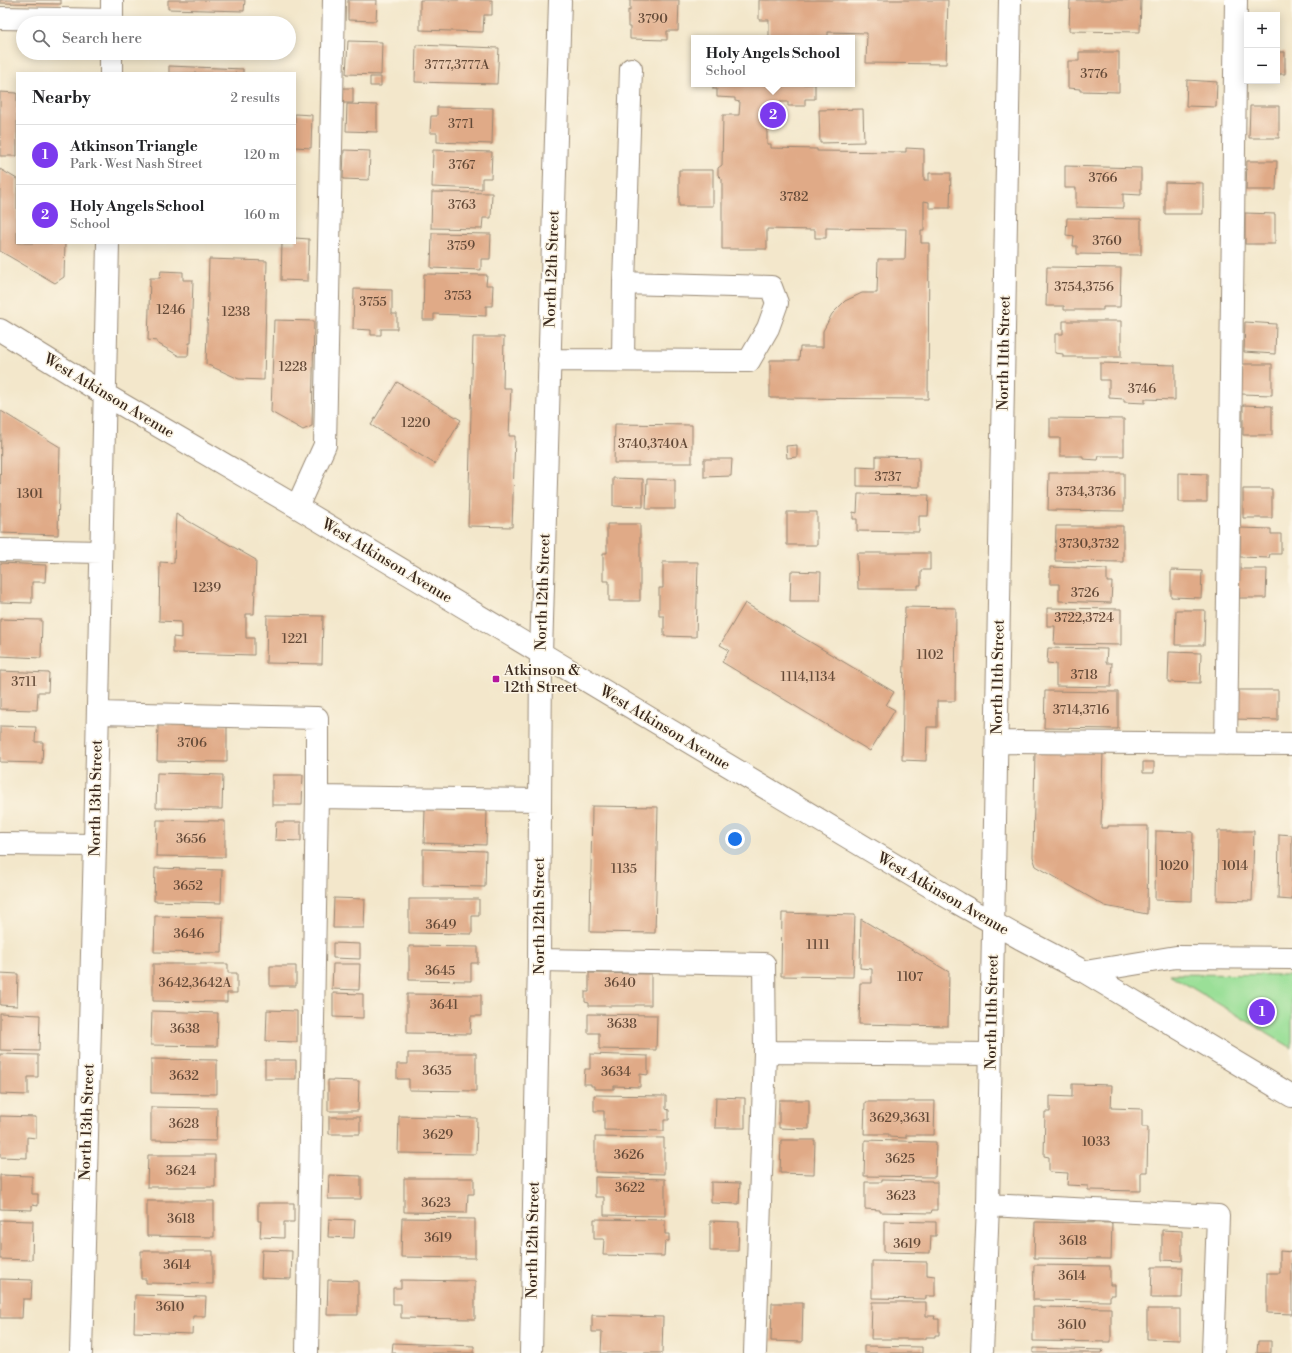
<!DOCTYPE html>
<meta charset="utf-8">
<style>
body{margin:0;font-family:"Libre Bodoni",serif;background:#f6f6f6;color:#202124}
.controls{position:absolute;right:12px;top:12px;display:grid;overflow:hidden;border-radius:0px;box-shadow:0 2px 10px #0003}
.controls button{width:36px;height:36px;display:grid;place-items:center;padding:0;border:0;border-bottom:1px solid #e0e0e0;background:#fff;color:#202124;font:20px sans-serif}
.you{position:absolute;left:735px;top:839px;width:14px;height:14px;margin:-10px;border:3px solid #fff;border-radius:50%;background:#1a73e8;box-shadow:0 0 0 6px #1a73e833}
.badge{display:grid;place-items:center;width:26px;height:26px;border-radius:50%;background:#7c3aed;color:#fff;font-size:13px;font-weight:700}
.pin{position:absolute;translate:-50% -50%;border:2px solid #fff;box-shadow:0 1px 4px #0006}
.popup{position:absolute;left:691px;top:35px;width:164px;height:52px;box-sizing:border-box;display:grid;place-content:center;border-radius:0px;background:#fff;filter:drop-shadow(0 1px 3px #0005);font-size:13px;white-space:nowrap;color:#757577}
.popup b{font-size:15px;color:#202124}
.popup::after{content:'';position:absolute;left:50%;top:100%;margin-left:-8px;border:8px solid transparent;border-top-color:#fff}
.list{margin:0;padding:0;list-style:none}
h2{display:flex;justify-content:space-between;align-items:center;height:52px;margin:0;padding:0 16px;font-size:17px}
h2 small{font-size:13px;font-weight:400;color:#757577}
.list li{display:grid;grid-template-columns:26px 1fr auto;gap:12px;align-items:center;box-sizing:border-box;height:60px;padding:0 16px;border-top:1px solid #e0e0e0}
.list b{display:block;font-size:15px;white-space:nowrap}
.list p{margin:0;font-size:13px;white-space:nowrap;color:#757577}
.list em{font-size:13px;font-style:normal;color:#757577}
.icon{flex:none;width:22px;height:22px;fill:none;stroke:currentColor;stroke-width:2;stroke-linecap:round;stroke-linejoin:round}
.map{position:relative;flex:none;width:1292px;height:1353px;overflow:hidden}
.search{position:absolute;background:#fff;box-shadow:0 2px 10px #0003;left:16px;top:16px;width:280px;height:44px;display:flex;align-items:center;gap:10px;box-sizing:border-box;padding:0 14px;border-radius:22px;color:#757577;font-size:15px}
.panel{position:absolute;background:#fff;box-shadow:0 2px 10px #0003;left:16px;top:72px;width:280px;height:172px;border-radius:0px}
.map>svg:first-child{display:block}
.green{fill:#9adf97;stroke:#6a845a}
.building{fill:#e0aa87}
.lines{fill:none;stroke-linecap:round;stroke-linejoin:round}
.minor-casing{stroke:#978874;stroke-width:24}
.minor{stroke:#fff;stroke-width:22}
.poi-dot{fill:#b5179e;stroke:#fcf5e5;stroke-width:1.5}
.labels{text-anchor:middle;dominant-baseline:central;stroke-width:3;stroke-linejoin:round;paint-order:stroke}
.number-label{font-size:13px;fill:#644a38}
.street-label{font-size:15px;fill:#3b2a1e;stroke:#fcf5e5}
.poi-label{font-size:15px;fill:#3b2a1e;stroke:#fcf5e5;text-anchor:start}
</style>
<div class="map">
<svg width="1292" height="1353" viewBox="0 0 1292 1353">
<rect width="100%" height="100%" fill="#fcf5e5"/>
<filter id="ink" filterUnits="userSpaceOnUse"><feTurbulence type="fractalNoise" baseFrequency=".025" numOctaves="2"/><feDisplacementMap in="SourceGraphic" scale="8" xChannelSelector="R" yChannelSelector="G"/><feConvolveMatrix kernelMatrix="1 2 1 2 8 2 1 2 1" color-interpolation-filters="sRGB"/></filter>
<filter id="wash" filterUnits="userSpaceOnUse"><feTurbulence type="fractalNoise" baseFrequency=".012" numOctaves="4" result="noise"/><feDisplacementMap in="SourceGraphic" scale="16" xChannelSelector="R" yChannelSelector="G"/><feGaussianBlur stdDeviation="0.9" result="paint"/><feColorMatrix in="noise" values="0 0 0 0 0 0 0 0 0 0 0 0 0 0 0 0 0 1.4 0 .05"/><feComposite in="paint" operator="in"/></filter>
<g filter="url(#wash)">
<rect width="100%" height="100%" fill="#f3e7cb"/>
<path class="green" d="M1169,974L1292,975V1048Z"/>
<g id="blocks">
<path class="building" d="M0,0H61V4L0,3Z
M168,0H245L244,11L168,9Z
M348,0H377L376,21L348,20Z
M420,0H492V15H484L483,32L420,30Z
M630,0H679L678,31H667V40L630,39V27H628V10L630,11Z
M759,0H948L946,64L866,63L867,33L828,32V38H769V20H759Z
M1070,0H1141L1140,32L1069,31Z
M169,20L226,21V23H169Z
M348,41L382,42L381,75L346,74Z
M416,45L499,48L497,84L415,82Z
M1079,52H1119V92L1080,91V89L1068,88V61H1079Z
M1277,52H1285V74H1279V75H1277Z
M169,66L243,69V73H169Z
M370,77H381V86H370Z
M1187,80L1217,82L1216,107L1186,106Z
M713,84H815V99H805V106H788V102H777V122H767V144H771V148L817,149V151L906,152V148L924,149V180H929V173H951L950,208H929V202L924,201V231H921V243H929L928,399L770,398V360H799L800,347H823V331L832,314L845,301L862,293H877L878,259H905L906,229L826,228V238H815V230L767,229V249H722V179L718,175V168L722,165L723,115H739L740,102L735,101V98L717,97V89H713Z
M340,88H353V103H340Z
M0,92L17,93V156H0Z
M347,104L377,105V132L346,131Z
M1250,106H1279V138H1249Z
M437,107L493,108L492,144L437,142V133H430L431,116H437Z
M863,109L864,142L820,143L819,110Z
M295,114L312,115L311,148L295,147Z
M344,150L370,151L369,180L343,179Z
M433,150L492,152L491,178H482V189L432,187Z
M1247,161H1277L1276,190H1246Z
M1065,166L1141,168V195L1123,194V208L1076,207V188H1065Z
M0,169L17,179V243H65L64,277L55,283L0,251Z
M679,170H713V206H679Z
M1165,182L1203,183V214H1165Z
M432,192L492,193L491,218H483L482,229L431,228Z
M1245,213L1275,214V244H1245Z
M1067,218L1141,219V255L1077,254V246H1073L1074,236L1066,235Z
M432,233L491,234L490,259H481V270L431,268Z
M295,238L309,239L308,281L281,280L282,243H295Z
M209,259L267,261L264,380L239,379L206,364Z
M1047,267L1121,268L1120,307H1103V310H1064V306H1046Z
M161,271L183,272V280H193L191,343H189L188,356H179L157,343V341L148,340L150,278H160Z
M424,274L487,275L486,285H493L492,306H486V316L434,314V320H423Z
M354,289L392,290V314H397V329H381V335H371V330L353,329Z
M274,320L314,321L312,426L303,430L271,412Z
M1063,321H1121V357H1063V354L1055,353V334H1063Z
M1245,322L1276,324L1275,354L1244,352Z
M473,337H504L503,388H511L509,436H515L512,527L468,526Z
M1100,363L1175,365V400L1145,399V403L1124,402V399L1109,398V380H1100Z
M1242,364H1272V395L1241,394Z
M397,382L461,420L435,464L371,425Z
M1243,405L1272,406V435H1243Z
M1,411L60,447L58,535L0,533Z
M1050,418L1124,419V456H1099L1098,460L1083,459V456H1060V438H1050Z
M615,424L692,425V463H614Z
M797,445V457L787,458L786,446Z
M876,456L919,457V487L857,486V467L876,468Z
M704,459H732L731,476L704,477Z
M1049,473H1124V511L1048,510Z
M1179,473L1207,474V502H1179Z
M613,478L643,479V507L613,506Z
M647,479L675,480V509H646Z
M1243,489H1272V518H1243Z
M858,494L929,495L928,516H919V532L857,531V519H853V512L857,513Z
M787,512H817V545H787Z
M176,514L256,560L254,614H246V638H254V655L173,653V637L181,638V622L159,621L160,562L174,563Z
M607,524H640V601H609V581H603V553H607Z
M1056,526H1123V562L1055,561Z
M1240,528L1271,529V534H1281V554H1270L1269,558L1240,557Z
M857,553H930V570H921V585H918V589H858Z
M663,562H698L696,637L664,636V616H659V588H663Z
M0,563L46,565L45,582H32V603L0,602Z
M1050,567L1107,569V582H1112L1111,603L1059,601V584H1050Z
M1237,569H1267L1266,598H1236Z
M1171,570L1202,571L1201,598L1171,597Z
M791,571L821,572L820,601H790Z
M745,603L894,692L886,705L895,710L870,751L722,662L729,650L720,645Z
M905,607L956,608L955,701H937V727H927L926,761L902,760Z
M1047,608L1121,609V645L1054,644L1055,626H1047Z
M1176,610H1205L1204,645H1175Z
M267,615L323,616L322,664L266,663Z
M0,619L42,620L41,658L0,656Z
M1048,648L1107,649L1106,663H1112L1111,687L1056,686V664L1047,663Z
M1169,652L1201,653L1200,683L1168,682Z
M0,671L49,673L48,692H38L37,710L0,709Z
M1233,690H1278V720L1232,719Z
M1045,691L1118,692V729L1044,728Z
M158,724L227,725V762L157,761Z
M0,726L36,727L35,742H43L42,763L0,762Z
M1035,751L1103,752L1101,828H1108V826H1148L1147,914L1105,906L1036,866L1033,857Z
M1143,762H1154V773H1143Z
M157,773L223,775L222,809L156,808Z
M272,775H303L302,805H272Z
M592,806L658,807L655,933L590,932Z
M425,809L487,811L486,845L424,843Z
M157,820L225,821V857L156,856Z
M276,822H301V841L275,840Z
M1156,831L1193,832L1192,901L1155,900Z
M1218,831H1254L1252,901L1217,900Z
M1279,834L1292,835V900L1278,899Z
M423,849L486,851L485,887L423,886Z
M155,868L222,870L221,903L154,901Z
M334,898L365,899L364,928H333Z
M409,899H479V916H472V934L409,933Z
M782,913L855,915L853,977L781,976Z
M155,916L223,917L222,953L154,952Z
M861,919L949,972L948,1026L859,1024L860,983H872V969L860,968Z
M333,943L360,944V959L333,958Z
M409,946L478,947V963H471V981L409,980Z
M153,964H228V973H237V993H227V1002L153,1001Z
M333,964H360L359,990L332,989Z
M270,966H296V986H270Z
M0,973L18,974L17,1006L0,1005Z
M589,973L651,974V1005H635V1006H589V1003L585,1002V992H589Z
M333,993L363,994V1018L333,1017Z
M407,994L481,995V1016H471L470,1034L407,1033Z
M267,1010L297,1011V1042L266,1041Z
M152,1011L218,1013L217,1046L151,1045Z
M0,1013L40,1015L39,1051L0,1050Z
M588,1014L657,1015L656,1050L599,1049V1033H588Z
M408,1053H476V1091L409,1090V1079H397V1064H408Z
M0,1054L38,1055V1077H28V1095L0,1094Z
M590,1054L648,1056V1075L640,1074V1087L614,1086V1089H594V1086H591V1084H584L585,1069H590Z
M151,1059L217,1060V1094L151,1093Z
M265,1060H296V1079H265Z
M328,1080L359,1081L358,1111H328Z
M1072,1084L1112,1085L1111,1108L1142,1109V1127H1148L1147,1172H1141V1191L1088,1190V1186L1067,1185L1068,1173L1049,1172V1157L1044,1156L1045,1112H1050V1096L1072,1097Z
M594,1095L666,1096V1109L669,1110V1120H664V1131L604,1130V1111H594Z
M716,1097L745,1098V1128H715Z
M779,1100H809V1129L779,1128Z
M908,1101H935L934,1135H906V1138L889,1137V1134H864L865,1102H908Z
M151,1107L217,1108L216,1141L151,1140Z
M0,1116L36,1117V1138L27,1137V1158L0,1157Z
M399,1116L477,1118L476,1154L398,1153Z
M329,1117H360V1134H329Z
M595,1137L664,1138V1174L595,1172Z
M781,1140H815L814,1174L780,1173Z
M865,1140L936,1142L935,1177L864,1176Z
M148,1155H215V1187H147Z
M0,1175L32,1176V1194H38V1206L32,1205V1210L0,1209Z
M329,1175L361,1176V1199H328Z
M595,1177L665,1179V1216L604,1215V1197H595Z
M404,1178H474V1194H468L467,1213L404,1212Z
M882,1180L932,1181V1182H937V1210H932L931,1213L880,1212V1210L865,1209V1182H882Z
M711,1182L740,1183L739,1204L711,1203Z
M147,1201H214V1237L147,1236Z
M258,1203H294V1222H284V1238L260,1237L261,1221H258Z
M402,1218L475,1219V1258L401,1257Z
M329,1219L355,1220L354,1238L328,1237Z
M594,1219L665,1220V1234H669V1241H665L664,1256L603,1255L604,1239H594Z
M0,1220L33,1221L32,1260L0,1259Z
M710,1221L739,1222L738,1251H710Z
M884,1221L936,1222V1236H931L930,1253L884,1252Z
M1035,1222L1112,1223L1111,1259L1034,1258Z
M1162,1230L1182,1231V1261L1162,1260Z
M262,1250L292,1251L291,1279L261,1278Z
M141,1251H213V1284L146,1283V1279H141Z
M1280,1251L1292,1252V1314L1267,1313V1273H1280Z
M872,1261L927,1262V1275L935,1276V1296H926V1299L872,1298Z
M1034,1265L1110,1266V1285H1115V1295H1110V1301L1033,1300Z
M1152,1267H1183L1182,1298H1151Z
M0,1279L32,1280L31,1299H23L22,1318H0Z
M328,1280L358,1281V1315H327Z
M401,1280L475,1281V1319L401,1318V1304H393V1288H401Z
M135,1295L206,1297L205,1316H193L192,1334L134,1332Z
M872,1302H926V1316H935L934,1319H939V1335H935V1337H926V1339H871Z
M772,1303H803L802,1342L771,1341Z
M1033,1307L1111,1308V1342L1033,1341Z
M1147,1309H1180V1340L1147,1339Z
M592,1315L663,1317L662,1353H601L602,1332H592Z
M1258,1341H1271V1353H1257Z
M393,1343L474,1346V1353H392Z
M864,1346L922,1347V1353H864Z
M1033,1348L1103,1350L1102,1353H1033Z"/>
</g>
</g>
<g filter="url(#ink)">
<use href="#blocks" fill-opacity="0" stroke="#978874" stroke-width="1"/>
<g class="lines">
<defs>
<path id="minor" d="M0,18L112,20
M112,23V0
M111,73V53
M624,283L631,69
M0,330L104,394L297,507L958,903L1020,938L1085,972L1292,1096
M549,360L749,361L768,328L777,303L771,287L624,283L623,360
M297,507L325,445L334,0
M0,550L101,552
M98,713L317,718V797L307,1353
M997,742L1292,744
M1226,744L1236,0
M317,797L540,800
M0,844L95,845
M539,960L764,964L765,1052L755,1353
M1085,972L1176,957L1292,958
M765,1052L991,1054
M988,1205L1218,1216L1213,1353
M81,1353L95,845L108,243
M531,1353L539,960L541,654L560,0
M982,1353L988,1205L1010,0"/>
</defs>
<use href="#minor" class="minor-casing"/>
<use href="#minor" class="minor"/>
</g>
</g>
<rect class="poi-dot" x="492" y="675" width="8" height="8" rx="2"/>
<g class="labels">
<g class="number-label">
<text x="653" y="19">3790</text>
<text x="457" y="65">3777,3777A</text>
<text x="1094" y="74">3776</text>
<text x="461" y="124">3771</text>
<text x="462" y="165">3767</text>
<text x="1103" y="178">3766</text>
<text x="794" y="197">3782</text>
<text x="462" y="205">3763</text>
<text x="1107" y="241">3760</text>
<text x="461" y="246">3759</text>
<text x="1084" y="287">3754,3756</text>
<text x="458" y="296">3753</text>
<text x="373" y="302">3755</text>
<text x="171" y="310">1246</text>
<text x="236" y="312">1238</text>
<text x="293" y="367">1228</text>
<text x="1142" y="389">3746</text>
<text x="416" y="423">1220</text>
<text x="653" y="444">3740,3740A</text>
<text x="888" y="477">3737</text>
<text x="1086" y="492">3734,3736</text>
<text x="30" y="494">1301</text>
<text x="1089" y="544">3730,3732</text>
<text x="207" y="588">1239</text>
<text x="1085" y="593">3726</text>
<text x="1084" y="618">3722,3724</text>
<text x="295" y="639">1221</text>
<text x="930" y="655">1102</text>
<text x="1084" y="675">3718</text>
<text x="808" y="677">1114,1134</text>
<text x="24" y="682">3711</text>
<text x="1081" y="710">3714,3716</text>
<text x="192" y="743">3706</text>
<text x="191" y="839">3656</text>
<text x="1174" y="866">1020</text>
<text x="1235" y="866">1014</text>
<text x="624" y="869">1135</text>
<text x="188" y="886">3652</text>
<text x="441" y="925">3649</text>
<text x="189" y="934">3646</text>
<text x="818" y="945">1111</text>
<text x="440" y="971">3645</text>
<text x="910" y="977">1107</text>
<text x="195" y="983">3642,3642A</text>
<text x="620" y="983">3640</text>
<text x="444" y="1005">3641</text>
<text x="622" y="1024">3638</text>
<text x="185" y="1029">3638</text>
<text x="437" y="1071">3635</text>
<text x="616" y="1072">3634</text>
<text x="184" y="1076">3632</text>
<text x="900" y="1118">3629,3631</text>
<text x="184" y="1124">3628</text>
<text x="438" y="1135">3629</text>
<text x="1096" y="1142">1033</text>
<text x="629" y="1155">3626</text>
<text x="900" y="1159">3625</text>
<text x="181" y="1171">3624</text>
<text x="630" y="1188">3622</text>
<text x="901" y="1196">3623</text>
<text x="436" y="1203">3623</text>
<text x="181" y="1219">3618</text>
<text x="438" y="1238">3619</text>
<text x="1073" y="1241">3618</text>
<text x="907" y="1244">3619</text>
<text x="177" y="1265">3614</text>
<text x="1072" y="1276">3614</text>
<text x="170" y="1307">3610</text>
<text x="1072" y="1325">3610</text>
</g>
<g class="street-label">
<text transform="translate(552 269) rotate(-88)">North 12th Street</text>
<text transform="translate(1004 353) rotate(-89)">North 11th Street</text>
<text transform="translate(109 396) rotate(31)">West Atkinson Avenue</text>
<text transform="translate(387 561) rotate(31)">West Atkinson Avenue</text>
<text transform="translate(543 592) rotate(-88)">North 12th Street</text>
<text transform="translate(998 677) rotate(-89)">North 11th Street</text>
<text transform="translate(665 728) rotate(31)">West Atkinson Avenue</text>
<text transform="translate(96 798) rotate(-89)">North 13th Street</text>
<text transform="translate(943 894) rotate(30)">West Atkinson Avenue</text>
<text transform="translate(539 916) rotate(-90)">North 12th Street</text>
<text transform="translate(992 1012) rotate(-89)">North 11th Street</text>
<text transform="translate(87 1122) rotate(-88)">North 13th Street</text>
<text transform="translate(533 1240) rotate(-89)">North 12th Street</text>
</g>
<g class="poi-label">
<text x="504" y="670">Atkinson &amp;<tspan x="504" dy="17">12th Street</tspan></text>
</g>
</g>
</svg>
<div class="controls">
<button>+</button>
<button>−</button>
</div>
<div class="you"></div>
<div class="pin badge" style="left:1262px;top:1012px">1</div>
<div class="pin badge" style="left:773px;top:115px">2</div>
<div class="popup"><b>Holy Angels School</b>School</div>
<div class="search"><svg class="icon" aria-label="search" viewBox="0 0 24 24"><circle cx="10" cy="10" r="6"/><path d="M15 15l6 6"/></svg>Search here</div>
<section class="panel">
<h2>Nearby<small>2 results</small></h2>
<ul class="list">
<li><span class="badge">1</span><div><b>Atkinson Triangle</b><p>Park · West Nash Street</p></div><em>120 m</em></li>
<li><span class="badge">2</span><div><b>Holy Angels School</b><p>School</p></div><em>160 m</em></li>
</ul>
</section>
</div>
